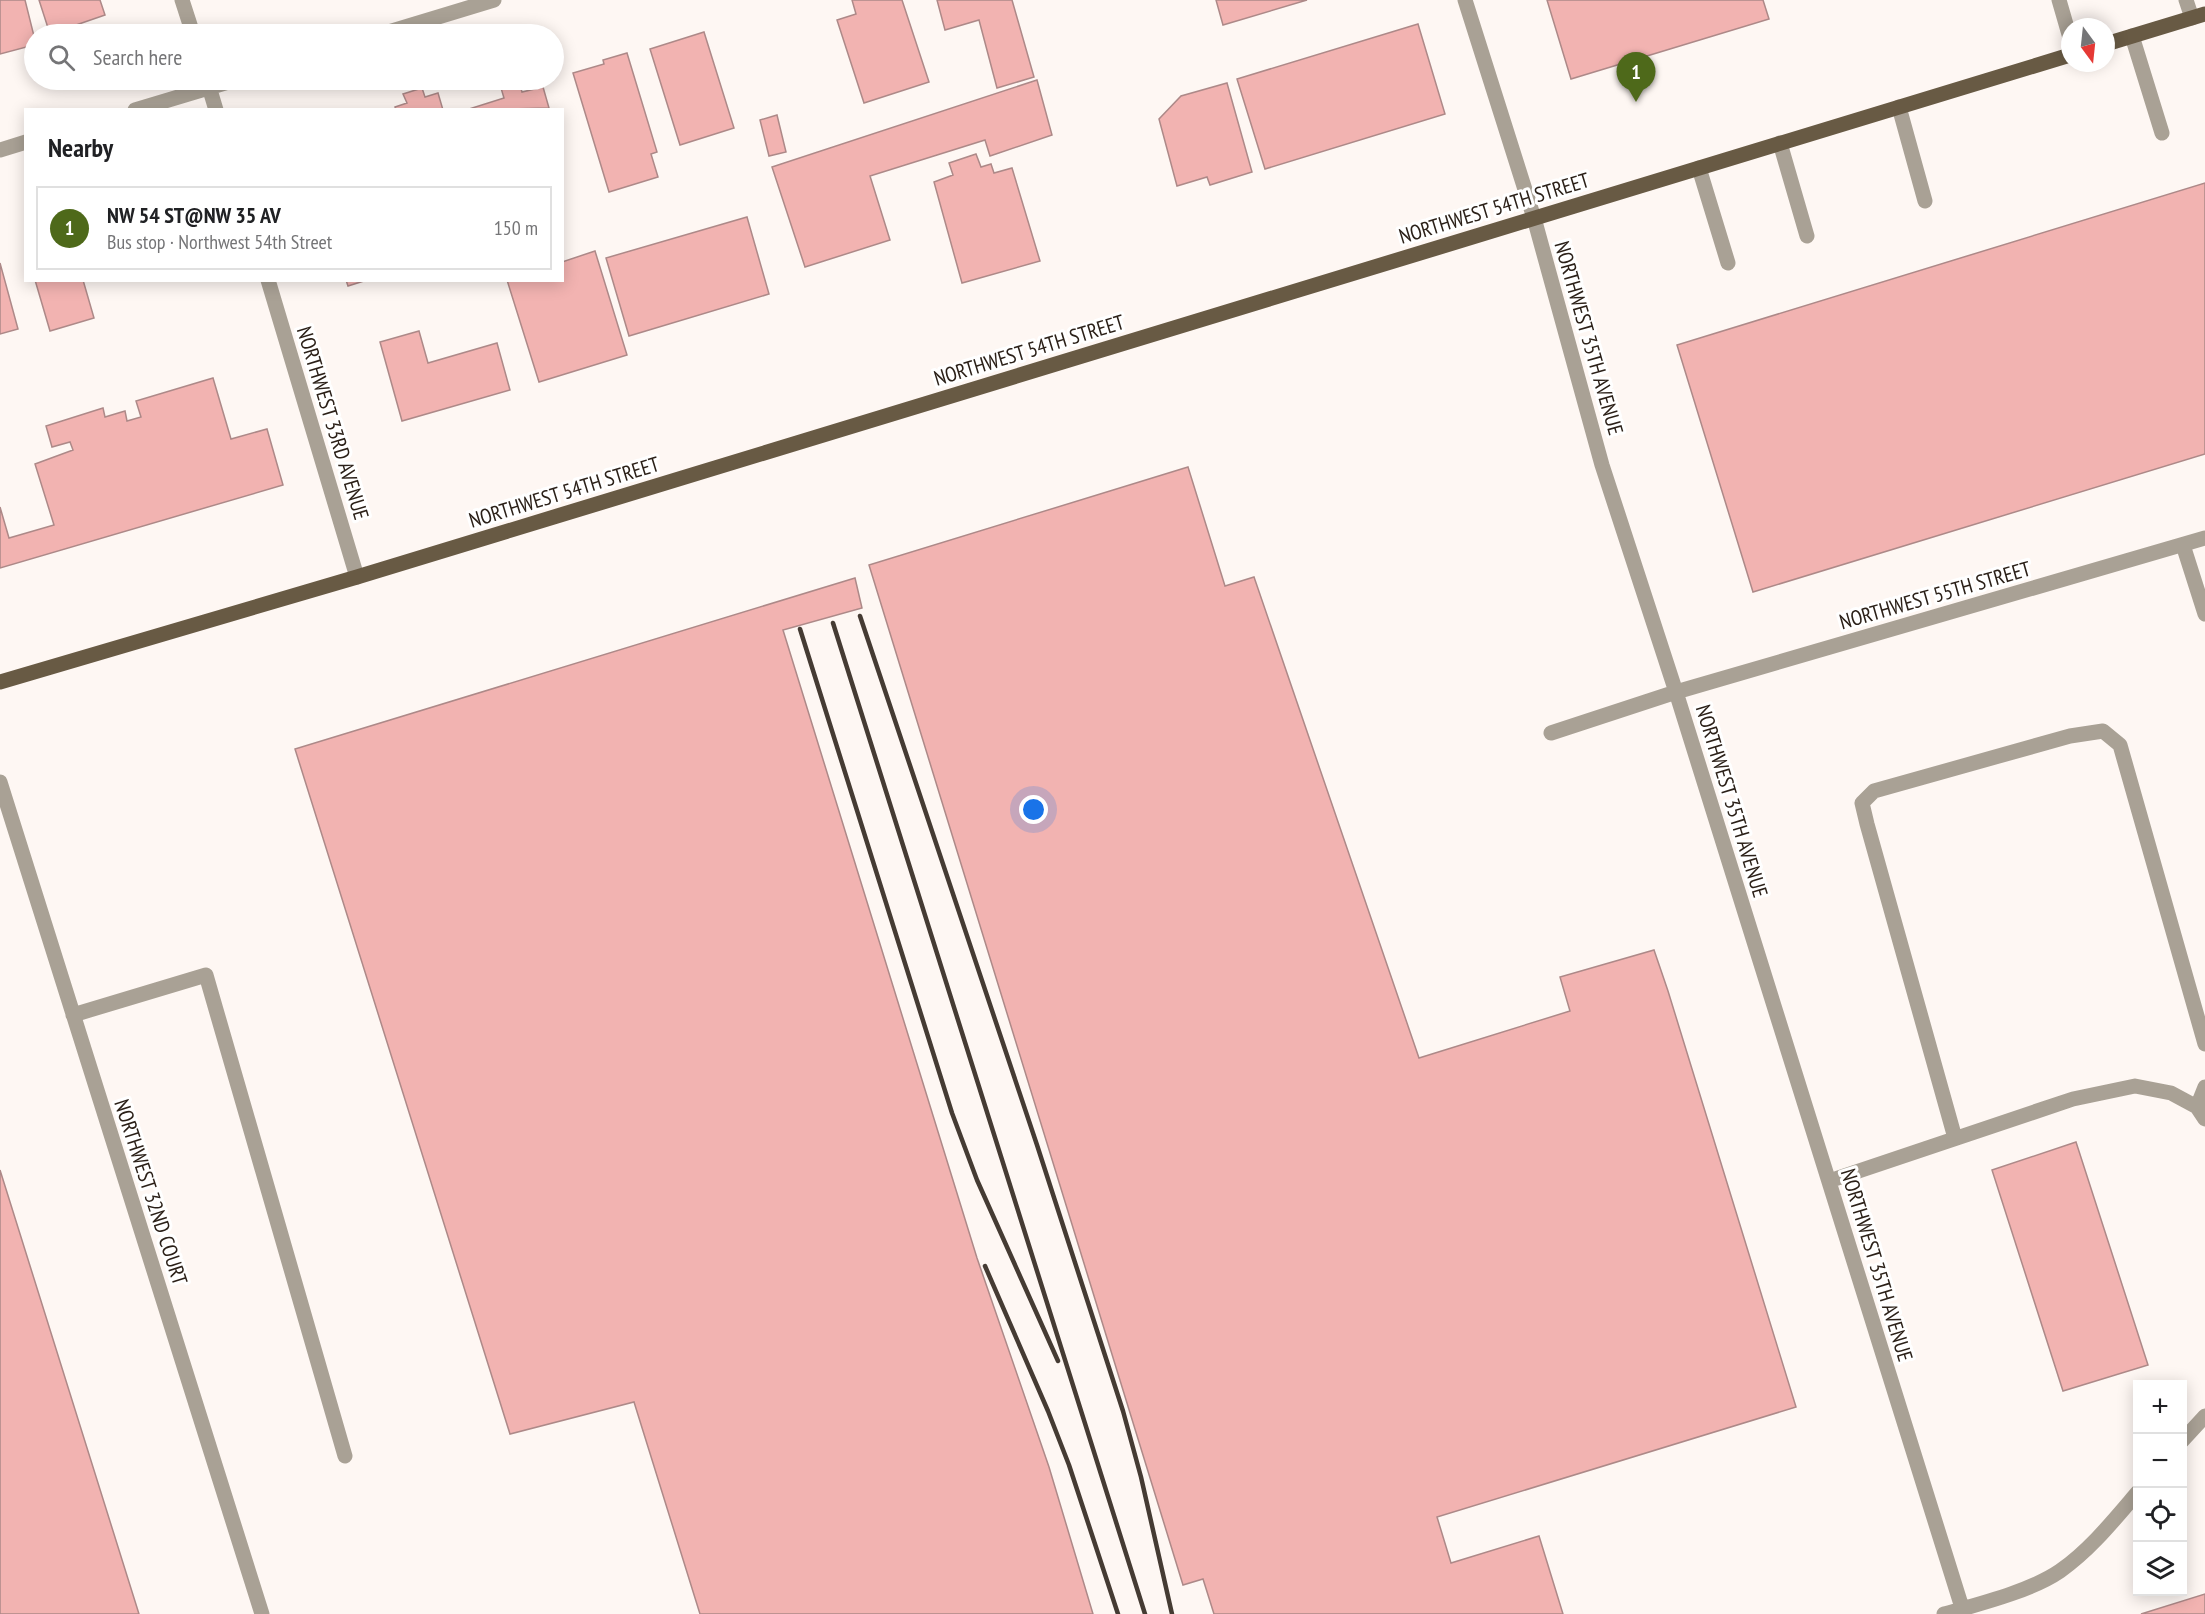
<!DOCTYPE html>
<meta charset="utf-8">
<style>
body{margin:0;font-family:"PT Sans Narrow",sans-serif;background:#f2f2f2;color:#202124}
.controls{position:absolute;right:18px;bottom:18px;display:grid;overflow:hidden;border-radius:0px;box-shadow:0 3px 15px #0003}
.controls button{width:54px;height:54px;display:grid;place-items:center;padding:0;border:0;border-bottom:2px solid #e0e0e0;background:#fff;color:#202124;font:30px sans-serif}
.compass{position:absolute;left:2061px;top:18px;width:54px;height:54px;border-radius:50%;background:#fff;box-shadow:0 3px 15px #0003;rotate:165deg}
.you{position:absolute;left:1034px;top:810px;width:21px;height:21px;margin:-15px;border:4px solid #fff;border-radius:50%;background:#1a73e8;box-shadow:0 0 0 9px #1a73e833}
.badge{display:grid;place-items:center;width:39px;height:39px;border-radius:50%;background:#4e691a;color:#fff;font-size:20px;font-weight:700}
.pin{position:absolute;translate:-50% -50px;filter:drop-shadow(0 2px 3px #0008)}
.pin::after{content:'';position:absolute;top:32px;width:21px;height:18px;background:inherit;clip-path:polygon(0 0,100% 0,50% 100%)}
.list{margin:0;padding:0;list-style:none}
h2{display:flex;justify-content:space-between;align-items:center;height:78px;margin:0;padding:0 24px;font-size:26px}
h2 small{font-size:20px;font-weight:400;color:#757577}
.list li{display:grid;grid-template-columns:39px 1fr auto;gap:18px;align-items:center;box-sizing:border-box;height:84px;margin:0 12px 12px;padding:0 12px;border:2px solid #e0e0e0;border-radius:0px}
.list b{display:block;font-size:22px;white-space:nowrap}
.list p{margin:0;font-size:20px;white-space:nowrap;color:#757577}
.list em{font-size:20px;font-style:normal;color:#757577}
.icon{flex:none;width:33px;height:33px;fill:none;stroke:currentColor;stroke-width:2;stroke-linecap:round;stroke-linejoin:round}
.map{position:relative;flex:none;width:2205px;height:1614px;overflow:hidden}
.search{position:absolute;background:#fff;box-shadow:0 3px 15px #0003;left:24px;top:24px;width:540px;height:66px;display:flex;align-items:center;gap:15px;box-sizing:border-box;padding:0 21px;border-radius:33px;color:#757577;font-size:22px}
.panel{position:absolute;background:#fff;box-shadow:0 3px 15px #0003;left:24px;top:108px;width:540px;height:174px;border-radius:0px}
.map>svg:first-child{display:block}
.building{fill:#f2b3b1;stroke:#ad8988;stroke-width:1.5}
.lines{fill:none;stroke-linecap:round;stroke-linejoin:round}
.minor{stroke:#a9a195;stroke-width:15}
.major{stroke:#685a44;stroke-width:15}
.rail{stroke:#453b33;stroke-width:4.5}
.labels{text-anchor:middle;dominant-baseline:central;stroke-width:6;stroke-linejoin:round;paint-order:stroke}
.street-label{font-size:21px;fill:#2b2018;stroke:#fff}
</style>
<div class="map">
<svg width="2205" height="1614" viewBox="0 0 2205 1614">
<rect width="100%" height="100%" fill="#fef7f3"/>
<path class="building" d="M0,0H25L34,36V45L0,54Z
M39,0H100L105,15L50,34Z
M852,0H902L929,82L864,103L837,20L856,14Z
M937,0H1012L1034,77L997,88L979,20L945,30Z
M1216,0H1307L1223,25Z
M1547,0H1763L1769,19L1571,79Z
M1418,24L1445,114L1265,169L1237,79Z
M704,32L734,128L680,145L650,49Z
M627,53L657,152L651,154L658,177L609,192L573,73L604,64L603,60Z
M1037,80L1052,135L990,156L985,140L870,176L890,240L805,267L772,167Z
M519,82L522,92L543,87L549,108L466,110L504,98L501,88Z
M1227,83L1252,172L1210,185L1207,177L1177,186L1159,119L1181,96Z
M422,88L425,97L438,93L443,110H396L395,107L407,103L403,94Z
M777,115L786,152L769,156L760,120Z
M976,154L981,167L991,164L994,173L1012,168L1040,261L962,283L934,182L953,175L949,163Z
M2205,183V454L1753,592L1677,345Z
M747,217L769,294L629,336L606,258Z
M595,251L627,355L539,382L507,280H562V262Z
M0,263L18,329L0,334Z
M35,280H83L94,318L50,331Z
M346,280H367L348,286Z
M419,331L428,363L497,343L510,390L402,421L380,342Z
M213,378L231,439L267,429L283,485L0,568V507L9,538L54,525L35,464L73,450L70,442L52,447L46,426L103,408L105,417L125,411L127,421L141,417L136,401Z
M1188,467L1225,586L1254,577L1419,1058L1570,1011L1560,977L1654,950L1668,991L1796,1407L1437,1517L1451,1563L1539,1536L1563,1614H1214L1203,1579L1183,1585L869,565Z
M855,578L862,608L783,630L977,1258L1049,1467L1093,1614H700L634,1402L510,1434L295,749Z
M2076,1142L2148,1365L2063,1391L1992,1170Z
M0,1170L139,1614H0Z
M2205,1594V1614H2141Z"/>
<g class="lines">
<path class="minor" d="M182,0L193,34
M1465,0L1534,218L1602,465L1676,692L1964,1614
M2059,0L2070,38
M2186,0L2192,18
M382,34L494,0
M2132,36L2162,133
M207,80L216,110
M1899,107L1925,201
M135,110L235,80
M1780,143L1807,236
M0,150L26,142
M1699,168L1728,263
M268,280L357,577
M2183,545L2205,614
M1551,733L1676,692L2205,538
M0,782L262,1614
M73,1015L206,975L345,1456
M2197,1107L2205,1087
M1955,1138L1867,824L1862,803L1874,791L2070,736L2103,731L2120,745L2205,1044
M1829,1181L2073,1099L2135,1086L2171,1093L2197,1107L2205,1119
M2182,1441L2205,1416
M1944,1614C1979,1604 2031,1591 2060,1571C2090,1550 2114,1520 2138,1492"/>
<path class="major" d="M2106,44L2205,14
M0,682L357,577L2070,55"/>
<path class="rail" d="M860,616L1037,1145L1123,1411L1141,1477L1172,1614
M833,623L1145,1614
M800,629L952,1113L977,1180L1058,1361
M985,1266L1048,1411L1069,1465L1118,1614"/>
</g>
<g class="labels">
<g class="street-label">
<text transform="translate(1494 208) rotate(-17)">NORTHWEST 54TH STREET</text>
<text transform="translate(1589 338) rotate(74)">NORTHWEST 35TH AVENUE</text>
<text transform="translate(1029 350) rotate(-17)">NORTHWEST 54TH STREET</text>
<text transform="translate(333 423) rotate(73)">NORTHWEST 33RD AVENUE</text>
<text transform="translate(564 492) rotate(-17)">NORTHWEST 54TH STREET</text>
<text transform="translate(1935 595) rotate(-16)">NORTHWEST 55TH STREET</text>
<text transform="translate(1732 801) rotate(73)">NORTHWEST 35TH AVENUE</text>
<text transform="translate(151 1192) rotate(72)">NORTHWEST 32ND COURT</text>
<text transform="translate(1877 1265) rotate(73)">NORTHWEST 35TH AVENUE</text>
</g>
</g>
</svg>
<div class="controls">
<button>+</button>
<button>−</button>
<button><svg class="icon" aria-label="locate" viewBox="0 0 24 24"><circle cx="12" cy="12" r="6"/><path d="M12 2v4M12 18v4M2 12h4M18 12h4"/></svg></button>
<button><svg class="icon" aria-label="layers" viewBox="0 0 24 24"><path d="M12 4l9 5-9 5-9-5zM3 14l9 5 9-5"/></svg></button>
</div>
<svg class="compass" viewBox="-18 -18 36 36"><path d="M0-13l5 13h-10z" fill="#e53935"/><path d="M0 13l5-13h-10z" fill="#757577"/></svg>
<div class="you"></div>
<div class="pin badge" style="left:1636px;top:102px">1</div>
<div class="search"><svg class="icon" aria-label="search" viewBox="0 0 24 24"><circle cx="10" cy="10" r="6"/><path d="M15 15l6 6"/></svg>Search here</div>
<section class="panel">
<h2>Nearby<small></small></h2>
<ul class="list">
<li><span class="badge">1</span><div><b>NW 54 ST@NW 35 AV</b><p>Bus stop · Northwest 54th Street</p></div><em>150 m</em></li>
</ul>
</section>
</div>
